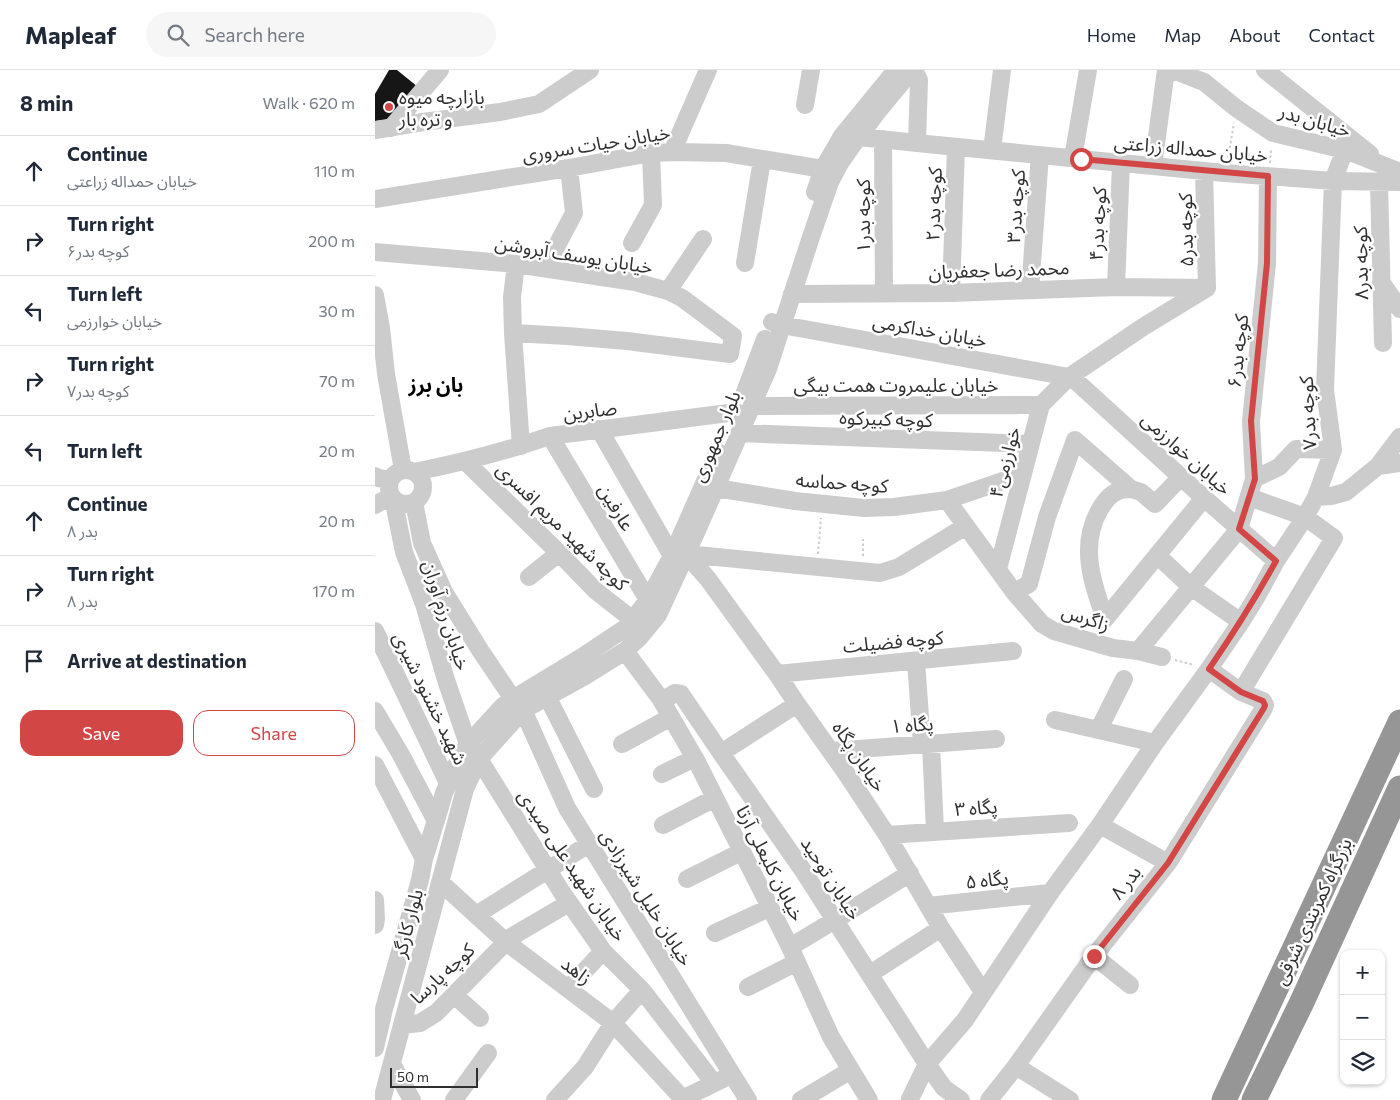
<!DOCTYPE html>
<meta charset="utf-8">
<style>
body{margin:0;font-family:Commissioner,"Noto Sans Arabic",sans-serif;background:#f6f6f7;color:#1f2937}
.controls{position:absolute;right:15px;bottom:15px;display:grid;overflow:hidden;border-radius:10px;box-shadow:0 1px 4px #0004}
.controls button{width:45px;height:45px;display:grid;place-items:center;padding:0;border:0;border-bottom:1px solid #e0e1e3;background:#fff;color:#1f2937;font:25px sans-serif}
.scale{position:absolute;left:15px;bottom:12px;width:88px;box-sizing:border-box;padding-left:5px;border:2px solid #2f2f2f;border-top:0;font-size:14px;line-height:18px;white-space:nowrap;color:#2f2f2f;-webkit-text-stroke:4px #fff;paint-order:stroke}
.stop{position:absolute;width:15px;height:15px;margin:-11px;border:4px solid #d24746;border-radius:50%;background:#fff}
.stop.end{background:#d24746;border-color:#fff;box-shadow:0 1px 5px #0008}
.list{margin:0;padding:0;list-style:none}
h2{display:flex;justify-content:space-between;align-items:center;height:65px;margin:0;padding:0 20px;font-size:21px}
h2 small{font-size:16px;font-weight:400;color:#747a83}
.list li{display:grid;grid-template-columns:32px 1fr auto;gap:15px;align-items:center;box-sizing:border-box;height:70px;padding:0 20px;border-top:1px solid #e0e1e3}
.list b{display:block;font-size:19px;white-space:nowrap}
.list p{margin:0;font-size:16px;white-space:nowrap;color:#747a83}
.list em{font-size:16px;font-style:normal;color:#747a83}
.actions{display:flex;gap:10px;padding:15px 20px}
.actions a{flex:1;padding:11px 0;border:1px solid #d24746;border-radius:15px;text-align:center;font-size:18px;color:#d24746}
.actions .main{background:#d24746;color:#fff}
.icon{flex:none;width:28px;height:28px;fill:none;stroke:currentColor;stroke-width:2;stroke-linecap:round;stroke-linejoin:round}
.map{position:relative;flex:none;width:1025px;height:1030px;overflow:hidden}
header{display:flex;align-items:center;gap:30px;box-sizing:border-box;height:70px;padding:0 25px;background:#fff;border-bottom:1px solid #e0e1e3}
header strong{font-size:24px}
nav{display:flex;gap:28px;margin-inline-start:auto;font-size:18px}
.search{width:350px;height:45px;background:#f6f6f7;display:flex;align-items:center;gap:12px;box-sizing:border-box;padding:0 18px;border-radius:28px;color:#747a83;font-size:19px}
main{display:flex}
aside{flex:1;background:#fff}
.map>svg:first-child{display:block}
.building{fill:#161616}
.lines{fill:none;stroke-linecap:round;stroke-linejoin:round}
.path{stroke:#ccc;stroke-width:2;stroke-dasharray:2.5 2.5;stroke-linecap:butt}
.minor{stroke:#ccc;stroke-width:18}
.highway{stroke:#969696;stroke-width:25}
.route{stroke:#d24746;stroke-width:6}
.poi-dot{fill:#d24746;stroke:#fff;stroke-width:2}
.labels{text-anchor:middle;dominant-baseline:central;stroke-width:5;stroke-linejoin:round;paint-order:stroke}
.poi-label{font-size:19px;fill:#2f2f2f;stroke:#fff;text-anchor:start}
.street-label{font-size:19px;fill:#2f2f2f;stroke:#fff}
.neighbourhood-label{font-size:20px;font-weight:bold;fill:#000;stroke:#fff}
</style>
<header>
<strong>Mapleaf</strong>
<div class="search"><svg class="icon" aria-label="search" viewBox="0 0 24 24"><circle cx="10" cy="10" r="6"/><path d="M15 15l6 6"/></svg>Search here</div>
<nav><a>Home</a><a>Map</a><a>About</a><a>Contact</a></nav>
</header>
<main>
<aside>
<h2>8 min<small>Walk · 620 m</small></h2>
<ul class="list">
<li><svg class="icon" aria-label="ahead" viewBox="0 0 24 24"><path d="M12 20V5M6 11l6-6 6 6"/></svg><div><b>Continue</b><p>خیابان حمداله زراعتی</p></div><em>110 m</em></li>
<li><svg class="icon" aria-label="right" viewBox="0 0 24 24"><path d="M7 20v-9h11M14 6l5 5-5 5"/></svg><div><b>Turn right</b><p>کوچه بدر۶</p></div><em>200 m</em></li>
<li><svg class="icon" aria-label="left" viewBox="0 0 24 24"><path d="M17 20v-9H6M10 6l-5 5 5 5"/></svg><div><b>Turn left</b><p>خیابان خوارزمی</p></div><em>30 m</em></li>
<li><svg class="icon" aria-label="right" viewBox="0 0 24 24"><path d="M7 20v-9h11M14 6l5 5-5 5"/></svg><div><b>Turn right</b><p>کوچه بدر۷</p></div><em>70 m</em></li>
<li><svg class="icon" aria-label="left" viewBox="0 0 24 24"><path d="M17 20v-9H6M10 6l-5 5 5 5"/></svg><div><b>Turn left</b></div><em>20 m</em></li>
<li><svg class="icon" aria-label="ahead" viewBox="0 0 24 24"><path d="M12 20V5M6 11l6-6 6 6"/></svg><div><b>Continue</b><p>بدر ۸</p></div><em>20 m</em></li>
<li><svg class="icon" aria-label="right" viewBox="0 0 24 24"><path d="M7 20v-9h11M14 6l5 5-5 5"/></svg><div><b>Turn right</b><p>بدر ۸</p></div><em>170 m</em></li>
<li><svg class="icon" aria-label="arrive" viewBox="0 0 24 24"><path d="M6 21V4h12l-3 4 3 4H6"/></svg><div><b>Arrive at destination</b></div></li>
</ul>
<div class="actions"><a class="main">Save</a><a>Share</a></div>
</aside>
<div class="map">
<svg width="1025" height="1030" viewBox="0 0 1025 1030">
<rect width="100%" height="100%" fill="#fff"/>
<path class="building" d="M14,0H22L43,17L19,49L0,51V24Z"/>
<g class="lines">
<path class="path" d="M853,88L859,53
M895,93L896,78
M443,484L446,448
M488,486V469
M800,590L819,595"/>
<path class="minor" d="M539,0L544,10L542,73
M798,0L829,12L861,38L898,63L970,80L1025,102
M890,0L995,84
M430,35L436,0
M16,58L65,0
M0,60L48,52L125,42L164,34L215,0
M484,67L572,76L850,103L958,111L1025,112
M508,69L509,222
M617,80L627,0
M297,82L333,0
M698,88L713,0
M778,96L791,0
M829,101L832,218
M1004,112L1008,273
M440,122L448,99L467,66L521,0
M0,129L194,98L276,83L301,82L351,83L448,99
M257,173L278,135L276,83
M0,182L141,194L260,212L293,221L307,228L358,266L355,284L252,271L192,266L138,263
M370,193L387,90
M141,194L137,227L138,263L146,376
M170,198L199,143L194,98
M1006,212L1025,239
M741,217L746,93
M655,220L665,85
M293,221L328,169
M576,223L581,77
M417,224L576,223L741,217L832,218
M0,225L6,258L11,304L28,400
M397,252L407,255L694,307L702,312L829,428L901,491
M370,322L390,269
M377,336L666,335
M224,359L297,486
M364,363L655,374
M175,366L273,530
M90,391L184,483L221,521L258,550L264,558
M1003,396L1025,393
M14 417a17 17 0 1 1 34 0a17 17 0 1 1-34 0Z
M39,402C85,393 131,381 175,366L361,342
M0,406L3,408L15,410
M879,409L904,397L921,379L958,380
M341,418L420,431L489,438L519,437L572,430L648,404
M941,427L956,426L971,422L1003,396L1025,367
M18,428L29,482L49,534L71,610L93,674L104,689L186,821L228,881L267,920L339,1013
M572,430L639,522L667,554L679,561L738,578L763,581L787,587
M39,432L47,473L69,522L105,580L138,629L148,640L192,738L373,1030
M0,435L16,426
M311,484L333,509L402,604L422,634L471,703L512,765L566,858L608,922
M311,484L505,503L524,497L591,456
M782,485L816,517L866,552
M623,499L666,335L694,307L768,257L832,218
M154,507L184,483
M639,522L654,514L672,447L700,370L756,419L766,422L780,434L806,407
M730,549L829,428
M730,549C717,512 704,475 725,439C733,426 740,419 756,419
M0,561L73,713
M250,581L285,628L322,692L415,877L456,967L494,1030
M763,581L864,459L879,409L876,351L892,193L893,106
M541,591L547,675
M402,604L638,581
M866,622L959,468L930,447L874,427
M173,628L219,719
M287,631L300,623L306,624L346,683L427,799L552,994L569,1018L586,1030
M0,641L25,683L61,751
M680,650L780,673
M724,659L749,609
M247,674L296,647
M556,674L560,761
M456,681L621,669
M346,683L422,634
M0,695L49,789
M287,704L320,688
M288,755L340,728
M725,755L793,793
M512,765L694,753
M312,809L366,782
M65,812L131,872L238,953L307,1028
M0,830L1,849L0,855
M553,836L675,823
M101,845L214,774
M340,863L394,838
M415,877L460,850L535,803
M719,886L755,915
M495,904L566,858
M373,917L422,892
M193,919L228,881
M79,925L105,948
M27,955L45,953L61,943L136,867L194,833
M0,978L9,939L45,810L49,789L65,737L69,723L84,689L93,674L128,636L138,629L207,587L252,557L273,530L297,486L343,382
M17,994L37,1030
M641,996L695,1030
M535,1029L552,994L590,950L675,823L725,755L780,673L834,599L866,552L882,526L901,491L930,447L941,427L958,380L950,320L958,111L970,80
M7,1030L90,719L104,689L148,640L210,606L250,581L264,568L283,545L320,465L393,299L436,167L455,112L465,93L479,73L503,41L537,0
M79,1030L113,983
M180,1030L210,997L238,953L267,920
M305,1030L348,1009
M426,1030L476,1000
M614,1030L641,996L719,886L793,793L889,638L890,635L888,631L866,622L834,599"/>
<path class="highway" d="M849,1030L1025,652
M879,1030L926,934L1025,718"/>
</g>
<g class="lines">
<path class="route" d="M706,89L893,106L892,193L876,351L880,409L864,459L901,491C880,529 858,564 834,599L866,622L888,631L890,635L889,638L793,793L719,886"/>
</g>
<circle class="poi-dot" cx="14" cy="37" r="5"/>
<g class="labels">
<g class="poi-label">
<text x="24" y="26">بازارچه میوه<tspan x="24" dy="22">و تره بار</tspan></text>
</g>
<g class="street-label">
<text transform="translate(940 50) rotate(16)">خیابان بدر</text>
<text transform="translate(221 73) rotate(-9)">خیابان حیات سروری</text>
<text transform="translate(816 78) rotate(5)">خیابان حمداله زراعتی</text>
<text transform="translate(558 134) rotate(-88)">کوچه بدر۲</text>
<text transform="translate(640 136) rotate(-86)">کوچه بدر۳</text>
<text transform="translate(487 146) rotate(-90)">کوچه بدر۱</text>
<text transform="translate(722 154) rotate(-87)">کوچه بدر۴</text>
<text transform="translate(810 160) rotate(-91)">کوچه بدر۵</text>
<text transform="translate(199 184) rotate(9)">خیابان یوسف آبروشن</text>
<text transform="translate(985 193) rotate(-91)">کوچه بدر۸</text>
<text transform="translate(624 199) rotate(-2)">محمد رضا جعفریان</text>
<text transform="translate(555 260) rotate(10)">خیابان خداکرمی</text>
<text transform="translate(862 281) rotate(-84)">کوچه بدر۶</text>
<text x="521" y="314">خیابان علیمروت همت بیگی</text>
<text transform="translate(215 340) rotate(-7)">صابرین</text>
<text transform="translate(932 343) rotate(-93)">کوچه بدر۷</text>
<text transform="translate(511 348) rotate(2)">کوچه کبیرکوه</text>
<text transform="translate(340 366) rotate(-67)">بلوار جمهوری</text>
<text transform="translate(812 383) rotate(42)">خیابان خوارزمی</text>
<text transform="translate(629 392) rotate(-75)">خوارزمی۴</text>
<text transform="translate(467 412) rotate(4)">کوچه حماسه</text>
<text transform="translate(242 437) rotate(59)">عارفین</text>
<text transform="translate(188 456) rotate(44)">کوچه شهید مریم افسری</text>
<text transform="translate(72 545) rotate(72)">خیابان رزم آوران</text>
<text transform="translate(711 547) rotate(18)">زاگرس</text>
<text transform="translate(518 571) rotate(-5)">کوچه فضیلت</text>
<text transform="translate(56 628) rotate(64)">شهید خشنود شیری</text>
<text transform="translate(537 654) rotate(-4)">پگاه ۱</text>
<text transform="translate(485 686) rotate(56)">خیابان پگاه</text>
<text transform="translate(601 737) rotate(-4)">پگاه ۳</text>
<text transform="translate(396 793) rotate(63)">خیابان کلبعلی آرتا</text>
<text transform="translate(198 795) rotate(56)">خیابان شهید علی صیدی</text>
<text transform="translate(457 808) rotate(57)">خیابان توحید</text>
<text transform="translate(612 809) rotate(-6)">پگاه ۵</text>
<text transform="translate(750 812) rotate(-52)">بدر ۸</text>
<text transform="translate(272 827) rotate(58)">خیابان خلیل شیرزادی</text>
<text transform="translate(937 841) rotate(-65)">بزرگراه کمربندی شرقی</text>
<text transform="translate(32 853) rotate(-75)">بلوار کارگر</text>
<text transform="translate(202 900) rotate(37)">زاهد</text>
<text transform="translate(67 903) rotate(-43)">کوچه پارسا</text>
</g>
<g class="neighbourhood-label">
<text x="61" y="314">بان برز</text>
</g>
</g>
</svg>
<div class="controls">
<button>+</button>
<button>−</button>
<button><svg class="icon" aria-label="layers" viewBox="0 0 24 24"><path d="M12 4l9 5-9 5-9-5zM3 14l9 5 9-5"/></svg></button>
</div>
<div class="scale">50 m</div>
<div class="stop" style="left:706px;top:89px"></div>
<div class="stop end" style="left:719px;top:886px"></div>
</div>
</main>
